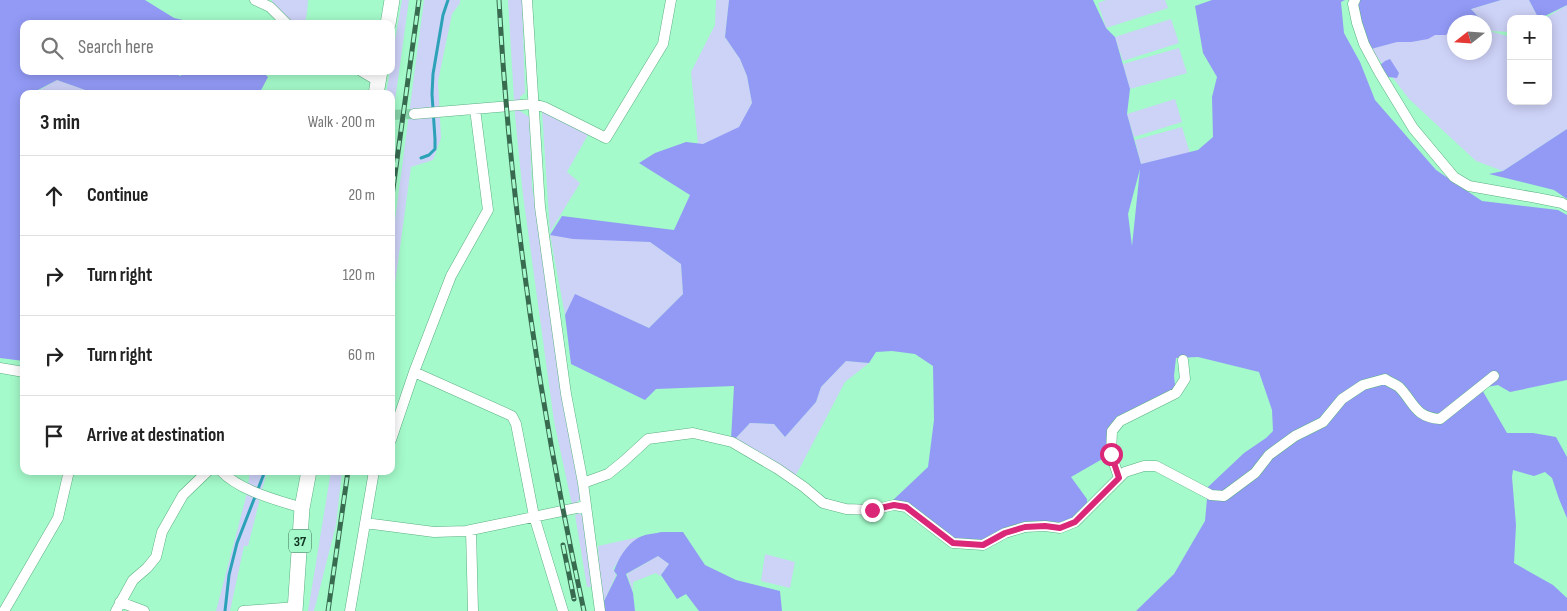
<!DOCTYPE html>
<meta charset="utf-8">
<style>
body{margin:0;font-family:"Sofia Sans Condensed",sans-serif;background:#f2f2f2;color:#222}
.controls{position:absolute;right:15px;top:15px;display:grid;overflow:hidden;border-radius:10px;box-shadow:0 2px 12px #0003}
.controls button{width:45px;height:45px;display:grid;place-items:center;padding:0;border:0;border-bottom:1px solid #e0e0e0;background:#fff;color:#222;font:25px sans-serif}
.compass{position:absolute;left:1447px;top:15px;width:45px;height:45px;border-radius:50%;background:#fff;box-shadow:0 2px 12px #0003;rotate:253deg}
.stop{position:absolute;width:15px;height:15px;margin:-11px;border:4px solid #db2777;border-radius:50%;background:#fff}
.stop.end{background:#db2777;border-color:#fff;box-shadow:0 1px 5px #0008}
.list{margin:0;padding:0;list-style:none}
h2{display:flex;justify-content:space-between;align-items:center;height:65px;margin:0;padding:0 20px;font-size:21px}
h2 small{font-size:16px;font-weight:400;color:#767676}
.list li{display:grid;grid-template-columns:32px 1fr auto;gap:15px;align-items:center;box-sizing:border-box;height:80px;padding:0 20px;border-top:1px solid #e0e0e0}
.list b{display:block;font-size:19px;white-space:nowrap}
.list em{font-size:16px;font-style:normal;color:#767676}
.icon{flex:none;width:28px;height:28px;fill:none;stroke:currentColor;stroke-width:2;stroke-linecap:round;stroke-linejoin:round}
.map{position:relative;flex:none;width:1567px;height:611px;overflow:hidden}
.search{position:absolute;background:#fff;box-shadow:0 2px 12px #0003;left:20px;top:20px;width:375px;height:55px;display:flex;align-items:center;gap:12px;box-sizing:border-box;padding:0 18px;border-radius:10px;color:#767676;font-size:19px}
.panel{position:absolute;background:#fff;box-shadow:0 2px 12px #0003;left:20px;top:90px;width:375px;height:385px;border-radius:10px}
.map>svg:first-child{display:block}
.green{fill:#cdd2f7}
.forest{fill:#929af6;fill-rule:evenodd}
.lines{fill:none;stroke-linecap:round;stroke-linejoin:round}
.stream{stroke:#2ba2b8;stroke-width:3}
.street-tunnel{stroke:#87d3a9;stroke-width:10;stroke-dasharray:10 5;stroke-linecap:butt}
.street-casing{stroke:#5baf82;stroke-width:11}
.primary-casing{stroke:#5baf82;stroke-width:16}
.street{stroke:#fff;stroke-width:10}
.primary{stroke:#fff;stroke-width:15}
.rail-casing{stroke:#386a50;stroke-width:5}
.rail{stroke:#a4faca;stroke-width:3;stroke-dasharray:9;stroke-linecap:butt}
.route{stroke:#db2777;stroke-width:6}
.labels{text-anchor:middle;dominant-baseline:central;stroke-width:5;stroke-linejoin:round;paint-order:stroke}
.shield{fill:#a4faca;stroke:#3e7156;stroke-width:1}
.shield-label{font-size:14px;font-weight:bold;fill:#123624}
</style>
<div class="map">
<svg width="1567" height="611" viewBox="0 0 1567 611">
<rect width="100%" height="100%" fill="#a4faca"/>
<path class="green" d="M272,0H308L307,12L305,24H289L272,1Z
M402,0H409L394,108L391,105V94H386L390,71H391V63Z
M424,0H460V3L452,14L438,81L441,138L433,160L411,167L391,313V251Z
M508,0H522L525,93L520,97V111L529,117L532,186L581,499L572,505L554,421L523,195L515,116Z
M716,0H729L725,37L740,59L747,76L752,103L739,128L703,144H698L691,72L715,25Z
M1106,0H1165L1168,8L1106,28L1098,3Z
M1501,0H1529L1539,19H1511V32L1490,31L1485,25L1484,22H1483L1471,9Z
M1567,5V129L1503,171L1476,161L1409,99L1371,49L1454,24V52H1484L1485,30L1511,37V101H1548V19H1544Z
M1171,19L1179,43L1123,61L1115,37Z
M1179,48L1187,73L1130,89L1123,64Z
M57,80L91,92L92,94H37L36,92Z
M1175,99L1182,122L1134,137L1127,114Z
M542,111L589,133L567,172L580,183L550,232Z
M1182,127L1190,153L1141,164L1135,140Z
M550,235L650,242L681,264L683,294L649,328L575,295L565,315Z
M846,361L869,363L845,382L795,477L732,442L750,423L774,424L785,437L816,402L821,387Z
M250,471H267L248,546H244L230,611H216L247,493Z
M331,471H342L336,525L314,611H308Z
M580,513L584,518L591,587H587L575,515Z
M639,537L628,546L613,569L616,575L604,601L600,582L598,546Z
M765,554L795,562L790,588L761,581Z
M658,556L669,564L660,576L656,573L633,582V591L627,574Z"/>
<path class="forest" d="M0,0H145L174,18L201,24H24V71H179V76L193,71H262L268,77L259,94H92L91,92L57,80L36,91L37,94H24V361L0,358Z
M729,0H1093L1106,28L1115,37L1130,89L1127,114L1141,164L1198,150L1213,137L1212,97L1217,77L1203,53L1195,6L1212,0H1345L1341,2L1344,33L1360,62L1375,100L1436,170L1482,201L1558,210L1567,215V380L1510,392L1498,385L1481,388L1507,433H1533L1556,437L1567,457V518L1559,499L1552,478L1545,472L1534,476L1513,470L1512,477L1516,525L1514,563L1553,585L1567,598V611H1136L1174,574L1202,526L1205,521L1208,487L1244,453L1266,438L1273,431L1272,410L1259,372L1198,357L1176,358L1174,376L1176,393L1112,431L1111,454L1071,477L1087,499V510L1075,522L1045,526L983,545L953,543L891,502L928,467L934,420L933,366L915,354L892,351L876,352L869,363L846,361L821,387L816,402L785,437L774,424L750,423L734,440L731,439L734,386L656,389L645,400L571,364L565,315L575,294L649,328L683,294L681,264L650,242L573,239L550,235L562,216L674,230L690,195L639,163L655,153L686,142L703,144L739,127L752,103L747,76L740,59L725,37ZM1140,169L1132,246L1128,214Z
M1358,0H1501L1471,9L1483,22H1454V26L1446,35H1435L1428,39L1411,42H1397L1371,49L1358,16Z
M1529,0H1567V5L1539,19Z
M1390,59L1399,73L1397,78L1388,77L1380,65L1385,61Z
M1567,129V199L1554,190L1489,174L1503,171Z
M661,532H683L705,565L736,580L780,591L782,611H699L686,594L677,599L661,575L669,564L658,556L626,574L633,593L635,611H605L604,601L617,575L614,571C618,559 627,544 638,538C644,534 654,534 661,532Z"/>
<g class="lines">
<path class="stream" d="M421,158L429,155L435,149V139L432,94L433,74L443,15L448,0
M225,611L229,575L237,543L265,471"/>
<path class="street-tunnel" d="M391,115L414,114"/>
<defs>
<path id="street" d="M255,0L270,7L287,24
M527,0L540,207L566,394L583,483L600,611
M1355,0L1353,4L1357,23L1364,44L1379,72L1413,128L1454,177L1469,186L1537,198L1562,203L1567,206
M361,71L378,81
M414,114L533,104L544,107L606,138L663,44L671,0
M0,368L24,372
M414,372L512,416L516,424L534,516L563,611
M391,440L414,372L451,276L488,210L475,109
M221,471C240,491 277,500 302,508
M1119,478L1111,454L1112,431L1120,421L1176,393L1185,379L1183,360
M583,483L608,474L624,461L648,439L693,433L732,442L778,469L804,487L823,503L846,509L872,510L894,505L906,507L953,543L983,545L1005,533L1025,527L1045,526L1060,528L1075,522L1125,472L1144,466H1156L1211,495L1224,496L1255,473L1269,455L1295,436L1323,422L1342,399L1363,385L1385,379C1389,382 1395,384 1399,387C1414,402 1414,417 1440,419L1494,376
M365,523L434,532L466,531L586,506
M471,530L473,611
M120,602L144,611
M4,611L58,518L69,471
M116,611L133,580L147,568L156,557L162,532L183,495L208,471
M243,611L296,607
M350,611L374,471"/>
<path id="primary" d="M388,24L392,0
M376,94L380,71
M295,611L302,508L309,471"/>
</defs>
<use href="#street" class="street-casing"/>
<use href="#primary" class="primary-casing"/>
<use href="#street" class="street"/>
<use href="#primary" class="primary"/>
<defs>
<path id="rail" d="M499,0C510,205 540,410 584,611
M391,203L419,0
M563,545L574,599
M328,611L348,471"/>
</defs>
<use href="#rail" class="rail-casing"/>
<use href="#rail" class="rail"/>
</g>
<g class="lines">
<path class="route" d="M872,510L894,505L906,507L953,543L983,545L1005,533L1025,527L1045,526L1060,528L1075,522L1119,478L1111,454"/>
</g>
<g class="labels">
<rect class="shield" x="289" y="529.5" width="22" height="23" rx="4"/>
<g class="shield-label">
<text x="300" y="541">37</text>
</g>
</g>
</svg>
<div class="controls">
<button>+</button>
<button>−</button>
</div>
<svg class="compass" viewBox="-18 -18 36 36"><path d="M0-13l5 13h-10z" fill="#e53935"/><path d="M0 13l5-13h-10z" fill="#767676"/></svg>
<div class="stop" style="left:1111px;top:454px"></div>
<div class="stop end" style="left:872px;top:510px"></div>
<div class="search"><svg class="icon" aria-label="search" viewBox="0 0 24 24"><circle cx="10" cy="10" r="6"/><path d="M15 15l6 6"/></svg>Search here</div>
<section class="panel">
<h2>3 min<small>Walk · 200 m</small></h2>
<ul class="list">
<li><svg class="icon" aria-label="ahead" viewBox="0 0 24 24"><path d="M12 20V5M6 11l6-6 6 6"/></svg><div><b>Continue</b></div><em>20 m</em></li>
<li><svg class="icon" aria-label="right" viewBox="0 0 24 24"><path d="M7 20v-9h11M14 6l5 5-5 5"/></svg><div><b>Turn right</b></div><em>120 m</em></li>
<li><svg class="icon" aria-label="right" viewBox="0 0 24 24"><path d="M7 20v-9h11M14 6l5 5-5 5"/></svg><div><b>Turn right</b></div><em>60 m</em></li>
<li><svg class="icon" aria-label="arrive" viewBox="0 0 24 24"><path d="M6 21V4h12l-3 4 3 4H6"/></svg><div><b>Arrive at destination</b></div></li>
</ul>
</section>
</div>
